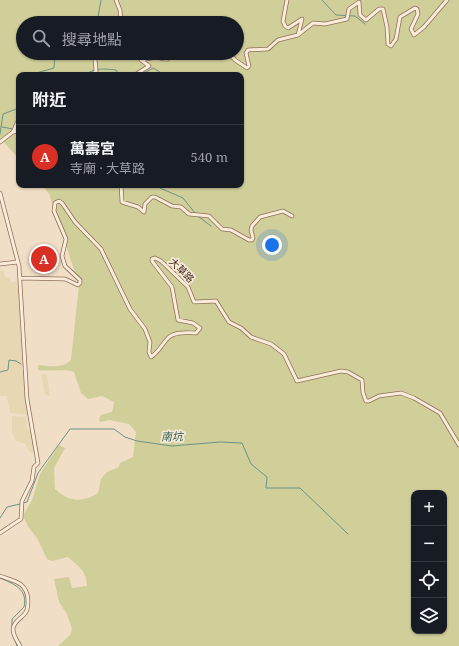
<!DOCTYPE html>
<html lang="zh-TW">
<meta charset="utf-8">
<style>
body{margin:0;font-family:"Noto Serif","Noto Sans TC",serif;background:#20242c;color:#f1f3f6}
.controls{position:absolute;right:12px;bottom:12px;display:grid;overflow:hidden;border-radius:8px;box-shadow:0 1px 3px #0004}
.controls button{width:36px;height:36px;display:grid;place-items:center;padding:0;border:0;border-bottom:1px solid #363941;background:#171b24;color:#f1f3f6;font:20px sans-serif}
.you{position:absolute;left:272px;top:245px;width:14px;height:14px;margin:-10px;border:3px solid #fff;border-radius:50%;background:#1a73e8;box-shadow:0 0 0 6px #1a73e833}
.badge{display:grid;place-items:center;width:26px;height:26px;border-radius:50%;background:#d93025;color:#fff;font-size:13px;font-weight:700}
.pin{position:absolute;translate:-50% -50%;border:2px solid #fff;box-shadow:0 1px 4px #0006}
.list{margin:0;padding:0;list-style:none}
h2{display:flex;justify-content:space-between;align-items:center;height:52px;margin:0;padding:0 16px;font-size:17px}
h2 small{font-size:13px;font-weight:400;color:#9ea1a6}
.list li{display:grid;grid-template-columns:26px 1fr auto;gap:12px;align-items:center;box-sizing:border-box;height:64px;padding:0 16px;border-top:1px solid #363941}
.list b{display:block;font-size:15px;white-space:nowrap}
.list p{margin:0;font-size:13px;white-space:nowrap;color:#9ea1a6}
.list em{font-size:13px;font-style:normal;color:#9ea1a6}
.icon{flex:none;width:22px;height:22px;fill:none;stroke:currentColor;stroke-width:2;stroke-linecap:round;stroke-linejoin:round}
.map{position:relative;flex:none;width:459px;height:646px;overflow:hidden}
.search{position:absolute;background:#171b24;box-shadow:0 1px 3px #0004;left:16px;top:16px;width:228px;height:44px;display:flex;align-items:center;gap:10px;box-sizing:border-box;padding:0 14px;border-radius:22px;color:#9ea1a6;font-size:15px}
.panel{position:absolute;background:#171b24;box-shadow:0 1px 3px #0004;left:16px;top:72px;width:228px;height:116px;border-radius:8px}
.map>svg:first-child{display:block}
.farmland{fill:#e7d7b3}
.green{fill:#d0ce99;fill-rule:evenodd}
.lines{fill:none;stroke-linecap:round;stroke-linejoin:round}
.stream{stroke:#6d9484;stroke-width:1}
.street-casing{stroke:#8e6e5a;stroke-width:4.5}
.street{stroke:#fbecda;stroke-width:3}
.labels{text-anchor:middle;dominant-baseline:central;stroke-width:3.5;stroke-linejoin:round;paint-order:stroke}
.street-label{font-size:10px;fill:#3d291f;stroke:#f8e9d6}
.water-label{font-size:11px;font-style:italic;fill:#2d5e53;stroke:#f8e9d6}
</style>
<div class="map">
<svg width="459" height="646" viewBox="0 0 459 646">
<rect width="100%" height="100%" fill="#f1dec6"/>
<path class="farmland" d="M3,270L5,277L10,278L11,282L20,281L24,367H21L24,372L28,415L10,413L7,396H0V271Z
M41,374L47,375L50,396L45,395Z
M12,416L26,417L27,429L31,430L34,453L30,452L25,444L16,441L12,432Z"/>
<path class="green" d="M0,0H459V646H58L70,635L72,629L67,614L59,602L54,579L69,577L72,588L87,586C87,571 78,566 68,557L52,561L47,559L37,538L29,528L23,516L32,500L40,474L59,445L65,448L54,468L55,489C69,502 82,503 98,493L101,479L107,472L119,467L120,463L133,457L136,432L129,424L110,420L100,422L99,419L101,415L112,412L114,402L102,396L88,399L81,393L74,372C67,368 49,372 38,370V365C50,366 62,369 71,360L79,285L49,194L42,185H241V75H19V159L0,138ZM23,23H237V53H23ZM414,493H444V631H414Z"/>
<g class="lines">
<path class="stream" d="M322,0L336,15L355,16L365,24
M97,23L101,0
M36,75V73L54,68L55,53
M85,75C95,67 104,69 116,70L119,75
M141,75L153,68L165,75
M2,127L13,129
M0,134L3,114L19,108
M159,185L160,188L183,198L195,213
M199,217L211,226
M0,372L8,370L9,360L16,361L21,364
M23,503L27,502L38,473L70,429H114L125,437L137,441L172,446L220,442L242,443L251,464L267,477L266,488H300L348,534
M0,518L7,507L20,504
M0,578C14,584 28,589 24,607L12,619V632
M13,635L17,646"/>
<defs>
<path id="street" d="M116,0L120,10L121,23
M287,0L283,21L285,26L288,28L302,19L298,35
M229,53L235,60L247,68L249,66L246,53L248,50L268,49L278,40L298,35L313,23L325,24L347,19L349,9L359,2L360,15L366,20L379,9H383L387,27L388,44L391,46L396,39L400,17L415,8L417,9L418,14L411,29L414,35L424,27L447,0
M93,75L96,71L95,59L104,53
M135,75L149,66L141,60L156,57L164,59H168L171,53
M13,132L19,119
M0,142L13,132L19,131
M121,185L122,202L138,207L144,212L145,204L152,197H155L172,206L181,207L189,214L209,216L222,229L231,230L249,240H252L253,238L251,230L252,226L260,217L283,211L292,216
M0,193L19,266L27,399L38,463L34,467L32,481L22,501L21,519L0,533
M0,264L18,262
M20,278L65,279L78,285L80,283V280L65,266L62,256L66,239L54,211L55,203L59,201L62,203L75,222L101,249L130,309L145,329L150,342L149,352L151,357C159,352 162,344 168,338C175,331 187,333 196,333L200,328L193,323L178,320L172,287L152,261V259L155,258L161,261L188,287L194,302L216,301L229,322L241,328L251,337L271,344L284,354L297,381L341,371L348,372L362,380L363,393L366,401H369L379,396L401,393L414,398L440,413L459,445
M0,576C14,581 27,582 28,600C28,603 28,609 26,612C22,619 14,620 13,629C13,636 17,640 20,646"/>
</defs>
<use href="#street" class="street-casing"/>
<use href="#street" class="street"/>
</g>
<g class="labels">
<g class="street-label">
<text transform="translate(182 270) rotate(45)">大草路</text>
</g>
<g class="water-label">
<text transform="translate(172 436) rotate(-1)">南坑</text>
</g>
</g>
</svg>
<div class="controls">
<button>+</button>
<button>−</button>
<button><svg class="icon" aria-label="locate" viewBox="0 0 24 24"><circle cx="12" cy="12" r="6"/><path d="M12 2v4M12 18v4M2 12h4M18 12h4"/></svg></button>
<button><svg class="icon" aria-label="layers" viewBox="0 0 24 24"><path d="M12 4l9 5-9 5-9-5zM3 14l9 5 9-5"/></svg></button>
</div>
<div class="you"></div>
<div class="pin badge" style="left:44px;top:259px">A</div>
<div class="search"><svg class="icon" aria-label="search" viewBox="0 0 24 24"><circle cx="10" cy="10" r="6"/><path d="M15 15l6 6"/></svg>搜尋地點</div>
<section class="panel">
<h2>附近<small></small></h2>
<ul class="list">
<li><span class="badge">A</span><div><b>萬壽宮</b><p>寺廟 · 大草路</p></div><em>540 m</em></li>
</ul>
</section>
</div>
